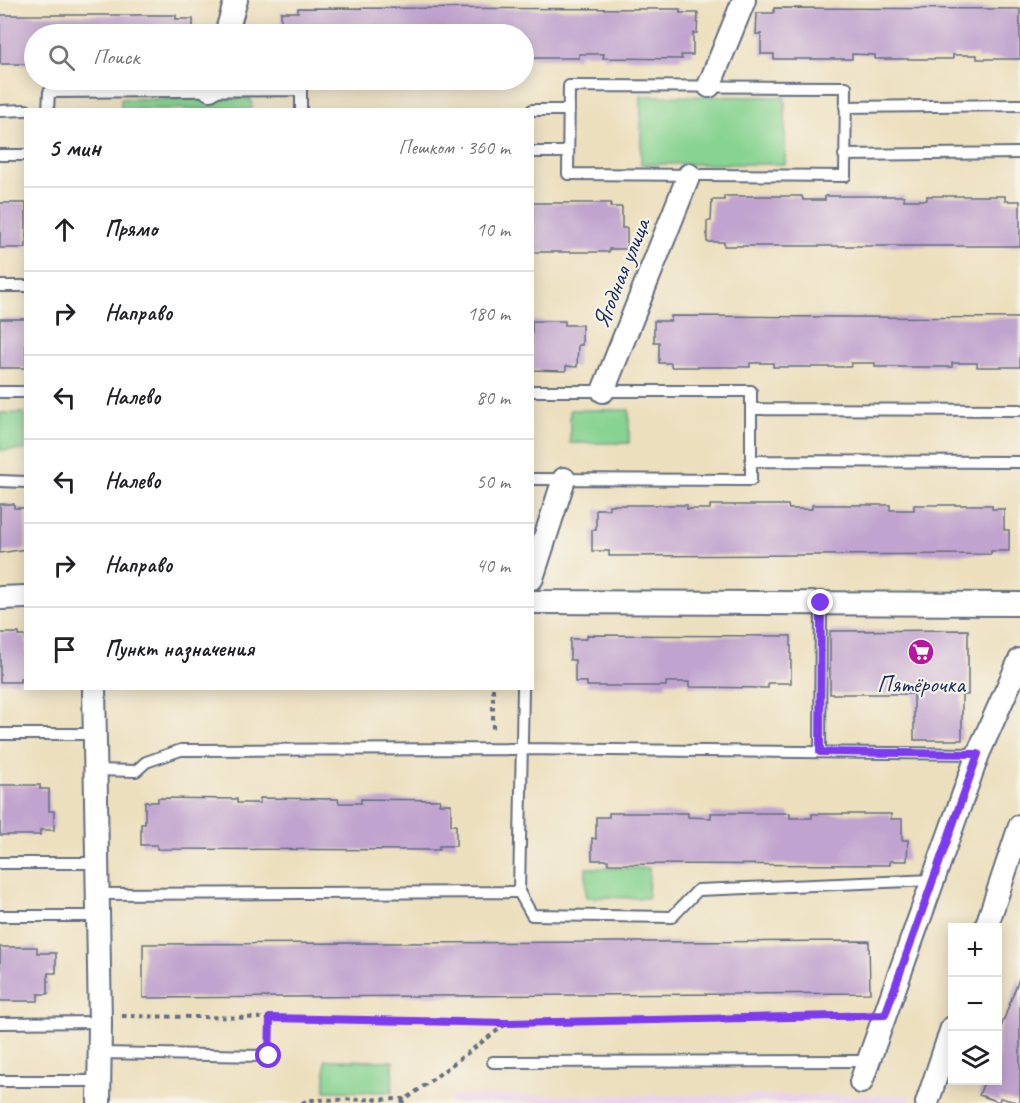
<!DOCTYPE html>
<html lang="ru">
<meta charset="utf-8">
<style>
body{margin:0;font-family:Caveat,sans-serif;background:#f2f2f2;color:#202124}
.controls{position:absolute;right:18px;bottom:18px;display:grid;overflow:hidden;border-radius:0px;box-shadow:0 3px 15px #0003}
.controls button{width:54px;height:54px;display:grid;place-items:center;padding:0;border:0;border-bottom:2px solid #e0e0e0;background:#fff;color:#202124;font:30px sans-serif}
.stop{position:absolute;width:18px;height:18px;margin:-14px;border:4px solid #7c3aed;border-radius:50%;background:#fff}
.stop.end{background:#7c3aed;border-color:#fff;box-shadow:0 2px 6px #0008}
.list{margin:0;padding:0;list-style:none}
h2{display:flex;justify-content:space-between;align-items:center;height:78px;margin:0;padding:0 24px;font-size:26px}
h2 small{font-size:20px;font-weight:400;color:#757577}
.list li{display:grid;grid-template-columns:39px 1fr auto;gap:18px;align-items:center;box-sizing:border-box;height:84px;padding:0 24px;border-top:2px solid #e0e0e0}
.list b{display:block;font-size:22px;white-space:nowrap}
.list em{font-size:20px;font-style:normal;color:#757577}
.icon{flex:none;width:33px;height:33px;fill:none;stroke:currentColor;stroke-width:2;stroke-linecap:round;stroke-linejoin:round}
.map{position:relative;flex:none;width:1020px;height:1103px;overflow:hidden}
.search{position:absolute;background:#fff;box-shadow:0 3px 15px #0003;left:24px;top:24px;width:510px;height:66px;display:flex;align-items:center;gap:15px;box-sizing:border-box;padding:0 21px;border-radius:33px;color:#757577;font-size:22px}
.panel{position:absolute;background:#fff;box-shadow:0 3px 15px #0003;left:24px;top:108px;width:510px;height:582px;border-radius:0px}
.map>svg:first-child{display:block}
.built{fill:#ebd1eb}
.green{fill:#87d391;stroke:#518178;stroke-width:1.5}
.building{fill:#c0a3ce}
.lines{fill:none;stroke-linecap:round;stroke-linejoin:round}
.lane-casing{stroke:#646d7f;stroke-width:14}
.street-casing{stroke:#646d7f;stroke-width:26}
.path{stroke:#646d7f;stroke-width:4;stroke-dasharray:4.5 4.5;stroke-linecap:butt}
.lane{stroke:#fff;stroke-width:10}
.street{stroke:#fff;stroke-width:22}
.route{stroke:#7c3aed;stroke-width:8}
.labels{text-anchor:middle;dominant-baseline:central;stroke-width:4.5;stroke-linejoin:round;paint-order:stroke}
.street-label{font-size:24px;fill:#1b2f5e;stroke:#f7f3e8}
.poi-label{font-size:24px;fill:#1b2f5e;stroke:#f7f3e8}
</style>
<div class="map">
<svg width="1020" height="1103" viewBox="0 0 1020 1103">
<rect width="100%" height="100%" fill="#f7f3e8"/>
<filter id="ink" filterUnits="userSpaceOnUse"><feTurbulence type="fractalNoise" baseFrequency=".0167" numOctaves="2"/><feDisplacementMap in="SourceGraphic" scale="12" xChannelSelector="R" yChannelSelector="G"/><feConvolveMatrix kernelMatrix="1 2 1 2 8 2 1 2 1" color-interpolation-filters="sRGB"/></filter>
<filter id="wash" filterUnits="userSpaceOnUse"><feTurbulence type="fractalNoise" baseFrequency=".008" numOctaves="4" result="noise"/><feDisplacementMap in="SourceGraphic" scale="24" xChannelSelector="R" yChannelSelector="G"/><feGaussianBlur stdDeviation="1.35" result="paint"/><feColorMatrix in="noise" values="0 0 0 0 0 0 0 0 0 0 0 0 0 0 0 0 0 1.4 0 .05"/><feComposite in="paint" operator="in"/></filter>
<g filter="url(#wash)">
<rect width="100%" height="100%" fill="#ecdfbd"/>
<path class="built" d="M450,1095H911L908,1103H450Z"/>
<path class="green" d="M641,96L785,97V164H641Z
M251,98L252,109H121V99Z
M570,410H629V443H570Z
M0,413H25V450H0Z
M586,868H649L648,898L586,897Z
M325,1060L393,1061L392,1092L325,1091Z"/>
<g id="blocks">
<path class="building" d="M298,8L680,9V13H698L697,33H693V55H681L682,59L603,58L604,54H579V58H524V34L281,33V12H298Z
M774,8L1020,9V59H977V55H953V59H875V55L852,54V59H774V54H761V34H756L757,13H774Z
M0,15H176V19H193V34H34V64H0Z
M724,196H802L803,200H825V196H904V200H927V196H1005V201H1020V246H724V242H707V221H711L712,200H724Z
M0,203H26V248H0Z
M533,203H611L610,207H622V228H627V249H609V252H532Z
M671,316L1020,318V367H977V363H952V367H875V363H851V367H773V363H750V367H671V363H659V342H654V321H671Z
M0,319H26V368H0Z
M532,321H565V325H582V345H578L577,367L566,366V371L532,370Z
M0,504H14V508H25L26,549L0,553Z
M609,505H687V509H710V505H788L789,509H812V505H890V510H914V505H992V509H1004V530H1009V551H991V554L609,556V551H592V530H596V509H609Z
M968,630V695H962V740H914V694H830V631Z
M0,633H19V636H26V678H20V682H0Z
M587,635L791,636V683H768V688L689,687V682H666V686H587V682H575V660H570V639H587Z
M0,785H40V789H49V811H54V830H40V835H0Z
M158,798L237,799V803H260V798L338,799L339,803H361V799L440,800L439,804H451V825H456V846H439V850L157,849V845H141V824H145V802H158Z
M609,813H688V817L711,818V813H790V818H812V814H891V819H902V840H908L907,861H890V865L608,864V860H592V838L596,839V817H609Z
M869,941L870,993L143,998V944Z
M0,947H37V953H56V973H48V994H38V1001H0Z
M1020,976V1103L1000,1098L999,1102L979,1095L985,1080H998V1035Z"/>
</g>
</g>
<g filter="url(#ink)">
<use href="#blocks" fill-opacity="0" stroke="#646d7f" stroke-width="1.5"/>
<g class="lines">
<defs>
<path id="lane" d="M569,86L846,87L845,176L568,174Z
M845,107L1020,105
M48,110L49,92L301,90V110
M532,110H569
M0,111L26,110
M532,152H568
M0,155H26
M844,155L1020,153
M0,286H26
M532,391H751V480L532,479
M0,392H26
M751,409L1020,410
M751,461L1020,462
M0,481L26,482
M523,688L519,892L532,915L672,917L698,890L933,880
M0,734H93
M820,752L821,603
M95,770L136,771L146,762L181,750L522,749L978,754
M0,863H96
M97,894L519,892
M0,916H98
M0,1023L100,1022
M100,1053L269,1056
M493,1062L868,1061
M0,1081H99"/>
<path id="street" d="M226,34L236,0
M709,86L744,0
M210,89L213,80
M603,391L689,175
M532,578L564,479
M0,598L26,597
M532,602L1020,604
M94,688L100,1022L99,1103
M986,928L1020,826
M861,1082L978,754L1020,660
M927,1103L952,1028"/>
</defs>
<use href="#lane" class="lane-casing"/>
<use href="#street" class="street-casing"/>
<path class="path" d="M493,688V733
M122,1016L270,1018V1040
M270,1018L507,1023L863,1016
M302,1103L308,1100L405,1099
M401,1103L506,1024"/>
<use href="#lane" class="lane"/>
<use href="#street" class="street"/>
</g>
</g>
<g class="lines" filter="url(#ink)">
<path class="route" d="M269,1056L270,1018L507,1023L885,1015L978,754L820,752L821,603"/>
</g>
<defs>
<symbol id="supermarket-disc" viewBox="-11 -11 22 22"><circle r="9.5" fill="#b5179e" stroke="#f7f3e8"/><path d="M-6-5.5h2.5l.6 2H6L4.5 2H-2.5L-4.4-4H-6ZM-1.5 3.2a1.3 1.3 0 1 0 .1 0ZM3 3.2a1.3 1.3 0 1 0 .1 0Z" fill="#fff"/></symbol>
</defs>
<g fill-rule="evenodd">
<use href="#supermarket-disc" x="906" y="637" width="30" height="30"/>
</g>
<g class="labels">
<g class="street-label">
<text transform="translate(621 273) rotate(-68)">Ягодная улица</text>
</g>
<g class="poi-label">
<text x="921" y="684">Пятёрочка</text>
</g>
</g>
</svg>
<div class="controls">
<button>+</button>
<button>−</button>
<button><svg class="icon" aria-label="layers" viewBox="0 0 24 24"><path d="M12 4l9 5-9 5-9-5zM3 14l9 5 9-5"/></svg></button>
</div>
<div class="stop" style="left:269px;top:1056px"></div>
<div class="stop end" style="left:821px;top:603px"></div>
<div class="search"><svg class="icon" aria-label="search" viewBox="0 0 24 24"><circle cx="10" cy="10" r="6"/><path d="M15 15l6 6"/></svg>Поиск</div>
<section class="panel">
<h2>5 мин<small>Пешком · 360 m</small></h2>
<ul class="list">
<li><svg class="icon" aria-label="ahead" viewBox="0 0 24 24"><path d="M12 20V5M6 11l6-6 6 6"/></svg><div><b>Прямо</b></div><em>10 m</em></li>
<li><svg class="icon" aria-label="right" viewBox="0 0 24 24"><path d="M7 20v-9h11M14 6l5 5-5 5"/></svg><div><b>Направо</b></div><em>180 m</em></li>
<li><svg class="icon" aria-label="left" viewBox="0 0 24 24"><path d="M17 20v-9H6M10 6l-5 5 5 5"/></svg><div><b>Налево</b></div><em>80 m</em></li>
<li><svg class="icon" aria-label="left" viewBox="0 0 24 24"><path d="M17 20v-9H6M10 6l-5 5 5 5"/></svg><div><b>Налево</b></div><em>50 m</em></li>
<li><svg class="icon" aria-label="right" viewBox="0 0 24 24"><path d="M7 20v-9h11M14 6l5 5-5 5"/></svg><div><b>Направо</b></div><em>40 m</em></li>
<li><svg class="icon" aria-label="arrive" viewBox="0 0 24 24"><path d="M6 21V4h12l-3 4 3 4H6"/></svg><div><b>Пункт назначения</b></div></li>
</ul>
</section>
</div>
